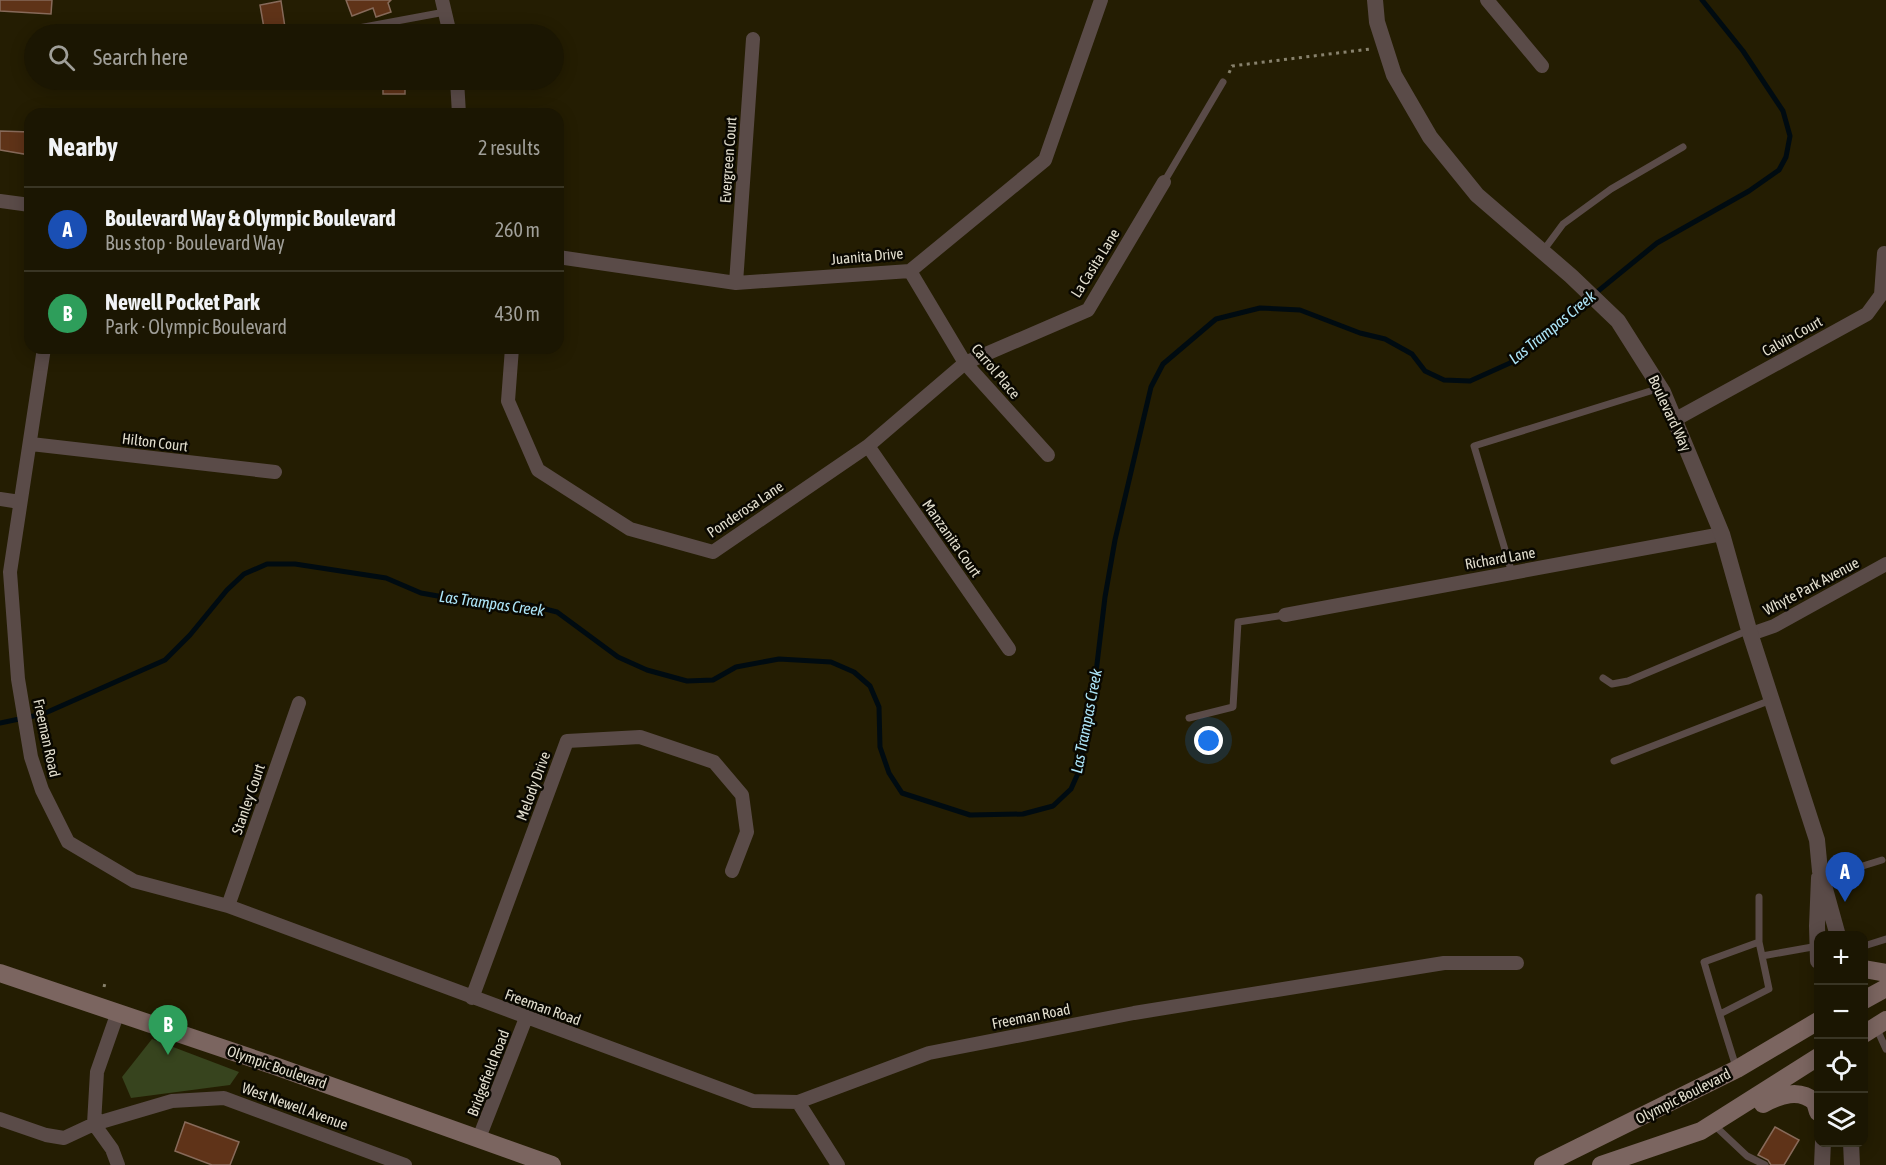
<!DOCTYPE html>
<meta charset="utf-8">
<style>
body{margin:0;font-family:"Asap Condensed",sans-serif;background:#241f0c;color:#f1f3f6}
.controls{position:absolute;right:18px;bottom:18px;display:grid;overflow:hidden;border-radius:12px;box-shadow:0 3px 15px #0003}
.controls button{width:54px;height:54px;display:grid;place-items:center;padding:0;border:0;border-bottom:2px solid #393524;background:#1b1602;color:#f1f3f6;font:30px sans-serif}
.you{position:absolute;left:1209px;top:741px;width:21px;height:21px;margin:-15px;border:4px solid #fff;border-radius:50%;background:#1a73e8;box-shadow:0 0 0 9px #1a73e833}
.badge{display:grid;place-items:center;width:39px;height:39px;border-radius:50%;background:#1a73e8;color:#fff;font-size:20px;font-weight:700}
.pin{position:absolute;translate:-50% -50px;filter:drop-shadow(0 2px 3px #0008)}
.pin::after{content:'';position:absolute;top:32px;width:21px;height:18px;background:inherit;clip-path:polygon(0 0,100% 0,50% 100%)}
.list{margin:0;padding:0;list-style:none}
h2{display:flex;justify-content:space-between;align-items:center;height:78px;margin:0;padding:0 24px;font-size:26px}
h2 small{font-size:20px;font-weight:400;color:#a09f99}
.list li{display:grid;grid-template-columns:39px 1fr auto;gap:18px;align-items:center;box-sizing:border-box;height:84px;padding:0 24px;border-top:2px solid #393524}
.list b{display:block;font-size:22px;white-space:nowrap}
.list p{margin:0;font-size:20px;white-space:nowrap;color:#a09f99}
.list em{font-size:20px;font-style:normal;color:#a09f99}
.icon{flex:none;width:33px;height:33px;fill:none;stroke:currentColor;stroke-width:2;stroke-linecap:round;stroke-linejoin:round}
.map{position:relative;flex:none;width:1886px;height:1165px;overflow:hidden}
.search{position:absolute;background:#1b1602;box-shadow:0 3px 15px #0003;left:24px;top:24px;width:540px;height:66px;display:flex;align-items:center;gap:15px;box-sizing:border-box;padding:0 21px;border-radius:33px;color:#a09f99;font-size:22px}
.panel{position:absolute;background:#1b1602;box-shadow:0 3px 15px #0003;left:24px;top:108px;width:540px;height:246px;border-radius:18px}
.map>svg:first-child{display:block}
.green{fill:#37441e}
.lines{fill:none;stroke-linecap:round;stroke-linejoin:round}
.stream{stroke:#000b11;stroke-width:5}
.building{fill:#5f3318;stroke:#876a5a;stroke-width:1.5}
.path{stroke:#88826d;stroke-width:3;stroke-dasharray:3 4.5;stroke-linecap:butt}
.service{stroke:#5a4b48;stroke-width:7}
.minor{stroke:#5a4b48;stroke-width:14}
.tertiary{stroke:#5a4b48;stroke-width:16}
.secondary{stroke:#7b6560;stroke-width:18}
.labels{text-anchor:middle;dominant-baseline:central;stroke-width:5;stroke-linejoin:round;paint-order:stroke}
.street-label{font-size:15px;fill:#e2dece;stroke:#0a0801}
.water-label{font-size:16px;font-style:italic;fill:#ade5f8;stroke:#0a0801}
</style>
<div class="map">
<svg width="1886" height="1165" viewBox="0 0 1886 1165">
<rect width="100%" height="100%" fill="#241d02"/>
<path class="green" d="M152,1039L239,1072L230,1085L131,1098L122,1077Z"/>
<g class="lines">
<path class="stream" d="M0,723L43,714L165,660L190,635L227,590L244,574L267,564H295L386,578L421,593L466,601L529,605L557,612L618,657L647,670L687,681L713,680L736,667L779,659L831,662L854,672L870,686L879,707L880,747L889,773L902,793L970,815L1023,814L1053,806L1071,789L1079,771L1092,706L1105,597L1115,540L1151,387L1163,364L1216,319L1260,308L1300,310L1360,333L1385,339L1412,354L1425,371L1444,380L1470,381L1510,363L1657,243L1749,191L1779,170L1786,157L1790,136L1783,111L1743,51L1702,0"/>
</g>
<path class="building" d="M0,0H52L51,14L0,11Z
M346,0H391L388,3L391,12L376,17L373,8L352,16Z
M281,1L286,34H265L260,5Z
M383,80H405V94H383Z
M0,131L30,132V155L0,150Z
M185,1122L239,1142L230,1165H212L175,1151Z
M1775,1127L1799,1140L1784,1165H1771L1768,1160L1758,1155Z"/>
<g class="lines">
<path class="path" d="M1229,73L1232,66L1370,49
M104,987L105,983"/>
<path class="service" d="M342,34L348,30L445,12
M1164,182L1223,82
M1543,251L1563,224L1611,189L1683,147
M1512,573L1474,446L1660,388
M1603,678L1612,684L1628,681L1749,630
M1189,718L1233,707L1238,622L1285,615
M1614,761L1771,700
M1820,871L1840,873L1882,860
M1759,897V942
M1864,946L1886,939
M1762,956L1818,946
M1720,1014L1769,989L1759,942L1704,962C1714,997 1725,1032 1736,1067
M1876,1027L1886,1049
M1713,1124L1747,1156L1765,1165"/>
<path class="minor" d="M442,0L450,34
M1487,0L1542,66
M457,80L459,114
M0,201L30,205
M558,257L736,283L910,271L1045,160L1101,0
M910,271L965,363L1048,455
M736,283L753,39
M44,348L10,572L18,679L31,757L42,790L68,842L134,881L228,906L753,1101L798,1102L929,1053L1134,1013L1444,963H1517
M512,348L508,401L538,470L630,529L713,552L868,446L965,363L1088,310L1164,182
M1676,419L1867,314L1881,295L1884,253
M31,444L275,472
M868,446L1009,649
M0,499L20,502
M1285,615L1722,534
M1751,634L1774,626L1886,564
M228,906L299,703
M472,998L567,741L640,737L714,762L742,795L747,832L732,871
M118,1012L97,1072L94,1124L112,1149L118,1165
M798,1102L838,1165
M0,1119L46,1135L64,1138L94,1124L172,1101L224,1098L405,1165
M479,1138L526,1018"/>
<path class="tertiary" d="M1375,0L1377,22L1394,75L1430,137L1477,195L1571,276L1618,321L1663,392L1722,534L1749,630L1817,840L1820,871L1838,936
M1818,961L1817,926L1819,878
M1851,1142L1852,1165
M1822,1165L1823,1142"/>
<path class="secondary" d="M1864,969L1886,973
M0,973L275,1066L552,1165
M1864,1000L1886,988
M1864,1034L1886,1020
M1763,1104C1780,1095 1799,1088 1815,1102L1818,1112
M1543,1165L1737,1069L1818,1021
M1601,1165L1701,1131L1818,1057"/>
</g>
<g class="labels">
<g class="street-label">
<text transform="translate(728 160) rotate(-86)">Evergreen Court</text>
<text transform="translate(867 256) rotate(-5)">Juanita Drive</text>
<text transform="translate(1095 263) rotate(-58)">La Casita Lane</text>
<text transform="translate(1792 336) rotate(-29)">Calvin Court</text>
<text transform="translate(996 371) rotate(50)">Carrol Place</text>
<text transform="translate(1670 413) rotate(65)">Boulevard Way</text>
<text transform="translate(155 442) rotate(7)">Hilton Court</text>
<text transform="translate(745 509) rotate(-34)">Ponderosa Lane</text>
<text transform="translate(952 538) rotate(55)">Manzanita Court</text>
<text transform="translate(1500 558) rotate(-10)">Richard Lane</text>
<text transform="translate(1811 586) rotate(-28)">Whyte Park Avenue</text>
<text transform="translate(47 738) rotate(78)">Freeman Road</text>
<text transform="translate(533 786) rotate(-70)">Melody Drive</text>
<text transform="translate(248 799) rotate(-71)">Stanley Court</text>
<text transform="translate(543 1007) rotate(20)">Freeman Road</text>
<text transform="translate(1031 1016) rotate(-11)">Freeman Road</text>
<text transform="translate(277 1067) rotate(19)">Olympic Boulevard</text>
<text transform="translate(488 1073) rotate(-69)">Bridgefield Road</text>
<text transform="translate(1683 1096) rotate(-27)">Olympic Boulevard</text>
<text transform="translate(295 1106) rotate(20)">West Newell Avenue</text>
</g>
<g class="water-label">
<text transform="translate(1552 327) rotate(-39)">Las Trampas Creek</text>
<text transform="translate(492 603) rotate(8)">Las Trampas Creek</text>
<text transform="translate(1086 721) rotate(-79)">Las Trampas Creek</text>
</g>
</g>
</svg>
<div class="controls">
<button>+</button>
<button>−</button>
<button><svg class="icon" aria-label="locate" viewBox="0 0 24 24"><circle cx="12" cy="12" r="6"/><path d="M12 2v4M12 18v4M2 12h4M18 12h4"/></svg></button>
<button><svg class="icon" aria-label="layers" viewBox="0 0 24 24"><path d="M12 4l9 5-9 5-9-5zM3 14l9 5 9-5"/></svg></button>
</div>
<div class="you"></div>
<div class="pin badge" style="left:1845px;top:902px;background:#1a4fb4">A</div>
<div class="pin badge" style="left:168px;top:1055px;background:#2e9e5b">B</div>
<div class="search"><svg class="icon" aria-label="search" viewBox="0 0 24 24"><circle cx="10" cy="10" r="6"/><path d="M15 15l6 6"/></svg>Search here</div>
<section class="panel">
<h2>Nearby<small>2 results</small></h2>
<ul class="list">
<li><span class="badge" style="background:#1a4fb4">A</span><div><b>Boulevard Way &amp; Olympic Boulevard</b><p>Bus stop · Boulevard Way</p></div><em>260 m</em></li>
<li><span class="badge" style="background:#2e9e5b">B</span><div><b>Newell Pocket Park</b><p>Park · Olympic Boulevard</p></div><em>430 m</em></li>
</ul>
</section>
</div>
